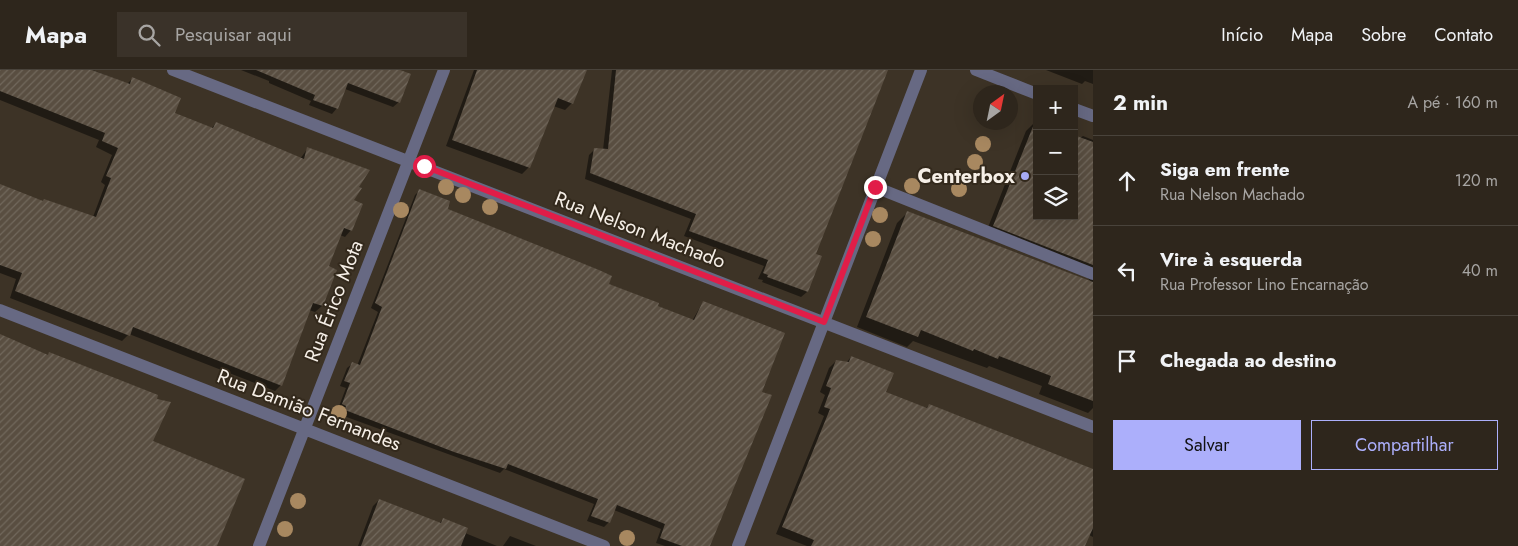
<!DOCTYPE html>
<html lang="pt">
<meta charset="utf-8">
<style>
body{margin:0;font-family:Jost,sans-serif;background:#3a3229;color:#f1f3f6}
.controls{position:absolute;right:15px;top:15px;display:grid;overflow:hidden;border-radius:0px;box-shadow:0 5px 20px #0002}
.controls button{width:45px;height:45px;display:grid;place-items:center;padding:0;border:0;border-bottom:1px solid #49433b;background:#2e261c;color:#f1f3f6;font:25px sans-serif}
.compass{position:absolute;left:973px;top:15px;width:45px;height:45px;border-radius:50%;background:#2e261c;box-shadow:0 5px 20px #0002;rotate:33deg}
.stop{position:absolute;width:15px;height:15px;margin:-11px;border:4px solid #e11d48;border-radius:50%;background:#fff}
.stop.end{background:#e11d48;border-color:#fff;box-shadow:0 1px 5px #0008}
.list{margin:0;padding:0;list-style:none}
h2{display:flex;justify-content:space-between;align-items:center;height:65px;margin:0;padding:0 20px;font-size:21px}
h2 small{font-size:16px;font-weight:400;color:#a7a5a3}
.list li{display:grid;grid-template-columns:32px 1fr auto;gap:15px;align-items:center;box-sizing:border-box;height:90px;padding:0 20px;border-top:1px solid #49433b}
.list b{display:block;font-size:19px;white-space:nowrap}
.list p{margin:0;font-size:16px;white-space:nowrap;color:#a7a5a3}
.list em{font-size:16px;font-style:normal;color:#a7a5a3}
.actions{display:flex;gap:10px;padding:15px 20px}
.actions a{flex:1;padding:11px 0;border:1px solid #acaffb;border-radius:0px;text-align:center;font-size:18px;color:#acaffb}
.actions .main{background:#acaffb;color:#111}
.icon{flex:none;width:28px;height:28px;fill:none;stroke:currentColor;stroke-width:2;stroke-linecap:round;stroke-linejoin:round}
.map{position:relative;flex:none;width:1093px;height:476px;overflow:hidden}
header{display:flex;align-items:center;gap:30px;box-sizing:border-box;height:70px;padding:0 25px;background:#2e261c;border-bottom:1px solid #49433b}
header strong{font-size:24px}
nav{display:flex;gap:28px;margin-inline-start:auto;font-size:18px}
.search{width:350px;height:45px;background:#3a3229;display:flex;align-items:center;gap:12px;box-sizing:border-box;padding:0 18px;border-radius:0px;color:#a7a5a3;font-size:19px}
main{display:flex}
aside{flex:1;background:#2e261c}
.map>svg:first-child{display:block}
.shadow{fill:#0007}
.building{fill:url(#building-hatch)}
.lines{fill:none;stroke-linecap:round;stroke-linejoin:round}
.minor{stroke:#676983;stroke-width:12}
.tree{fill:#a88860}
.route{stroke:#e11d48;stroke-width:6}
.poi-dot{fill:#acaffb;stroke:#33291c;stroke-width:2}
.labels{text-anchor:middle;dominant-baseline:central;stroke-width:4;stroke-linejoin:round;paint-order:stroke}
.poi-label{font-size:20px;font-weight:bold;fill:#f6efe7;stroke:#33291c;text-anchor:end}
.street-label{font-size:20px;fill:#f6efe7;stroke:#33291c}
</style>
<header>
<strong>Mapa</strong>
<div class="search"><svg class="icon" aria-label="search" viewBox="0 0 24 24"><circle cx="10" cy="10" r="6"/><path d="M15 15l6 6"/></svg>Pesquisar aqui</div>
<nav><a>Início</a><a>Mapa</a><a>Sobre</a><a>Contato</a></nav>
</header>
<main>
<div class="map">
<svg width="1093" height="476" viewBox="0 0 1093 476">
<defs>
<pattern id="building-hatch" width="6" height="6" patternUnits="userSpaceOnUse" patternTransform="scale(1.25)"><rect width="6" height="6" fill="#594e41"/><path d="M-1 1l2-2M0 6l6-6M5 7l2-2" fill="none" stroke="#71685c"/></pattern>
</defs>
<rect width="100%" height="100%" fill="#3d3326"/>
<path class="shadow" d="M0,0H93L127,14L132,9L174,44L211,59L216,53L300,89L308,78L357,117L352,131L351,160L345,167L340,165L328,197L336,200L322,236L315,242L309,240L281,315L275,321L129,264L122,271L10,228L16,209L0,203V115L42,132L93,147L105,115L101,112L112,85L96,77L99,70L0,30Z
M241,0H396L399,32L393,37L345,19L337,38L332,44L309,35L311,31L269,13V11Z
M474,0H586L572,33L565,40L553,36L529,97L522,104L446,76Z
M612,0H875L814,184L821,187L807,222L801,227L762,212L763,210L758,209L764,196L684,166L691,149L585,109L589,85L595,79L603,80Z
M1046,0H1093V14L1085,11L1082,14Z
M1036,51L1037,146H1074L1080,68L1083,66L1093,70V338L1088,343L1039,324L1042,316L989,296L987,298L913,271L907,277L857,257L897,153L907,143L1093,214L1086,206L985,165L1026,61Z
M420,120L446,140L607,214L692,251L703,232L760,322L709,476H665L656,473L661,459L614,440L609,452L604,457L587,451L594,434L504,399L500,403L341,345L342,341L338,339L346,318L340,316L347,298L352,294L357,296L378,242L371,238L415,125Z
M851,287L885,323L926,338L929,335L1093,400V467L1087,464L1080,476H807L776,464L824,346L818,343L825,325L820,322L829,298L836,291L846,293Z
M379,430L439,454L443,449L465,463L497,476H358L373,436Z
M510,466L536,476H503Z"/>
<path class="building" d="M0,0H92L130,14L132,7L181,28L175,43L213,58L216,52L304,89L307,77L370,100L359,117L362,118L354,130L363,134L352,161L344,158L329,196L337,200L323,236L313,233L282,316L133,257L130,266L15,221L22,203L0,195V114L43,131L44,129L96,147L111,108L106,106L118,78L102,71L105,63L0,21Z
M256,0H400L411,4L400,33L348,13L338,39L313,30L315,25Z
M477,0H587L573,34L558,28L530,98L452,70Z
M616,0H888L816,184L822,186L808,222L767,207L768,205L763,203L768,190L689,161L696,144L590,103L594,78L608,79Z
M1036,49L1037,146H1074V65L1093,72V195L993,156Z
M419,119L450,131L448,139L599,200L612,206L609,214L659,233L658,236L694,250L703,231L785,263L762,322L772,325L710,476H682L660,468L665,454L617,435L610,453L591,446L598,429L508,394L506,399L454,382L345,340L346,336L342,334L350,313L344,311L352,292L360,295L382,237L375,233Z
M907,141L1093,212V331L1048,314L1051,306L999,286L998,289L974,279L973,281L921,260L918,267L866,247Z
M0,264L48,285L49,282L158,325L157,329L171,332L153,371L245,409L217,476H0Z
M851,286L894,303L886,322L927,338L929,334L1093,399V458L1085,476H811L814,470L782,457L830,339L824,337L831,318L826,316L836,290L849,292Z
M379,429L441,453L443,448L468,458L461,476H361Z"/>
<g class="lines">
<path class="minor" d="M173,0L1093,357
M976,0L1037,24
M1074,39L1093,46
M875,117L1093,204
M0,240L604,476
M259,476L444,0
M738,476L921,0"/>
</g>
<g class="tree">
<circle cx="983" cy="74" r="8"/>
<circle cx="975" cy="92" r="8"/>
<circle cx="912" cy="116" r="8"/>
<circle cx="446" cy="117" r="8"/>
<circle cx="959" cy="119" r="8"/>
<circle cx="463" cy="125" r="8"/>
<circle cx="490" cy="137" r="8"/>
<circle cx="401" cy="140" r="8"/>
<circle cx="880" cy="145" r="8"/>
<circle cx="873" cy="169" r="8"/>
<circle cx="339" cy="343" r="8"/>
<circle cx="298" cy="431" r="8"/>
<circle cx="285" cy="459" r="8"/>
<circle cx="627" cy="468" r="8"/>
</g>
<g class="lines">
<path class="route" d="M424,96L824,252L875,117"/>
</g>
<circle class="poi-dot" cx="1025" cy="106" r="5"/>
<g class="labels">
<g class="poi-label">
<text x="1015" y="106">Centerbox</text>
</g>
<g class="street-label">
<text transform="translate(640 160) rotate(21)">Rua Nelson Machado</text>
<text transform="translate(334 231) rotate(-69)">Rua Érico Mota</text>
<text transform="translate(309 340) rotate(21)">Rua Damião Fernandes</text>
</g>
</g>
</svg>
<div class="controls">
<button>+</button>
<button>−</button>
<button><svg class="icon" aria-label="layers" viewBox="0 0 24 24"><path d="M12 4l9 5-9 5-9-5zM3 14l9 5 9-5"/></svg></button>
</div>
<svg class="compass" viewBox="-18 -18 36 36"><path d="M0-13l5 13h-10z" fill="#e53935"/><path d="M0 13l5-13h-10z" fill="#a7a5a3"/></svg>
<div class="stop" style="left:424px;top:96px"></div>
<div class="stop end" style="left:875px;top:117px"></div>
</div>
<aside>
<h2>2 min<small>A pé · 160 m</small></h2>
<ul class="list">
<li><svg class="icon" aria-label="ahead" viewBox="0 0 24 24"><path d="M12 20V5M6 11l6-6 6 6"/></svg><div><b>Siga em frente</b><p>Rua Nelson Machado</p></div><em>120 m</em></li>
<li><svg class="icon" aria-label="left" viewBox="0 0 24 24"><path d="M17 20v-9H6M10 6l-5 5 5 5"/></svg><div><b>Vire à esquerda</b><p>Rua Professor Lino Encarnação</p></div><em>40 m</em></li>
<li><svg class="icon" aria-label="arrive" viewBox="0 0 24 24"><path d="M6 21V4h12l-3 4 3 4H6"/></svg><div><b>Chegada ao destino</b></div></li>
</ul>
<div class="actions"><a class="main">Salvar</a><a>Compartilhar</a></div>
</aside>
</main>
